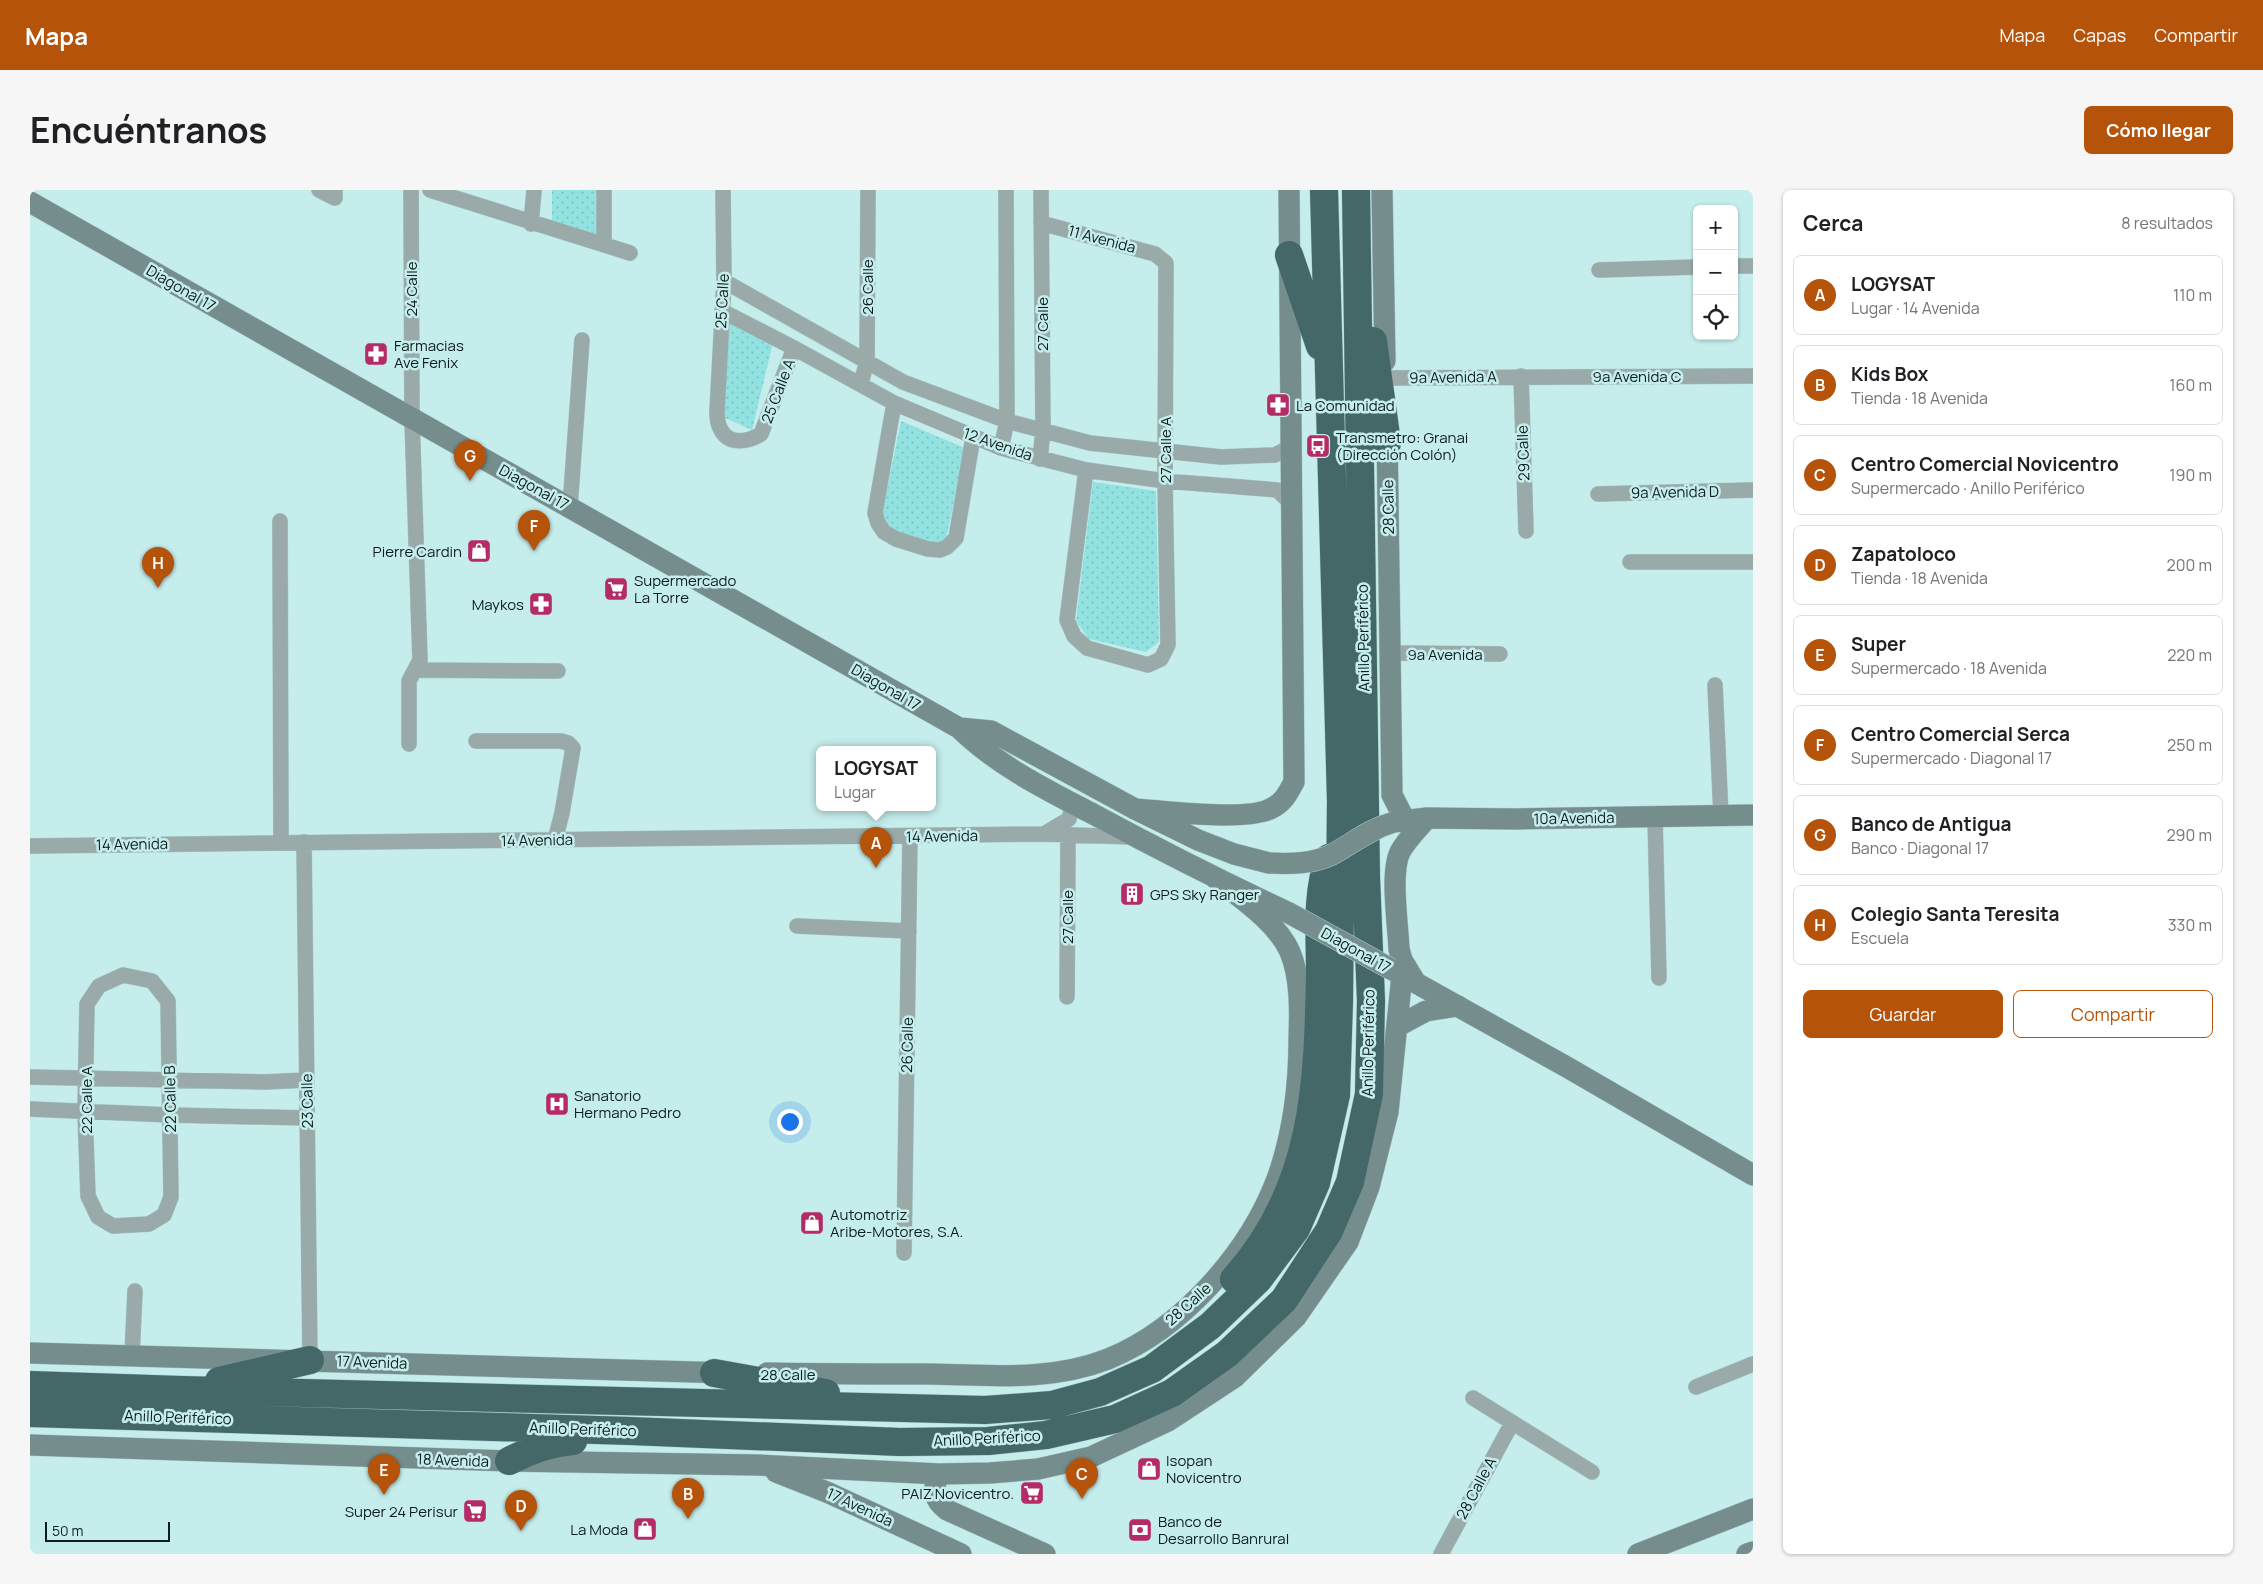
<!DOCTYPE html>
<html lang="es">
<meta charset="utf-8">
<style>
body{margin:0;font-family:Manrope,sans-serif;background:#f6f6f6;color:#202124}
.controls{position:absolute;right:15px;top:15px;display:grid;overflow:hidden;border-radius:8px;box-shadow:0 1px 4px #0004}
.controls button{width:45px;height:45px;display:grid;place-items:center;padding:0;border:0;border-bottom:1px solid #e0e0e0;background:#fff;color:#202124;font:25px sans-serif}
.scale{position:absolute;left:15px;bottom:12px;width:125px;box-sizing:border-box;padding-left:5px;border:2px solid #0e1d1d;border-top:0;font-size:14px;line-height:18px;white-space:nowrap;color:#0e1d1d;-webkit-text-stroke:4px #c5edec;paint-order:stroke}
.you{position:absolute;left:759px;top:931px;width:18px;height:18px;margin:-12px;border:4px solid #fff;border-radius:50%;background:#1a73e8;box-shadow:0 0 0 8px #1a73e833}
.badge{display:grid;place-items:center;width:32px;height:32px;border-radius:50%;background:#b45309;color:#fff;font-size:16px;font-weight:700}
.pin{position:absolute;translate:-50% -41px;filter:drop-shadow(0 1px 2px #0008)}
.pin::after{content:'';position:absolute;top:26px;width:18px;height:15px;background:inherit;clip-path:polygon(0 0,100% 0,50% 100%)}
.popup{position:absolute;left:786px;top:556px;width:120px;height:65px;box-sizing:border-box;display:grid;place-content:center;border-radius:8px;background:#fff;filter:drop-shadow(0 1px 4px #0005);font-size:16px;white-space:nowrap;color:#757577}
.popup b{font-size:19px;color:#202124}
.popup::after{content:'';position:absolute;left:50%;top:100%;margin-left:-10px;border:10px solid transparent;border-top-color:#fff}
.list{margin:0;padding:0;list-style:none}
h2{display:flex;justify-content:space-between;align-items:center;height:65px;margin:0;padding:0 20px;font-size:21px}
h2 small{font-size:16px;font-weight:400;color:#757577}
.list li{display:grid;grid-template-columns:32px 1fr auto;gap:15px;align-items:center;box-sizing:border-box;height:80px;margin:0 10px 10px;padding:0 10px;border:1px solid #e0e0e0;border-radius:8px}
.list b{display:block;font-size:19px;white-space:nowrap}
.list p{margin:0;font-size:16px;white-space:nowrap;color:#757577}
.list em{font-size:16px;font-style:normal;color:#757577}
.actions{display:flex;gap:10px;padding:15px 20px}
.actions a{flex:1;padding:11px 0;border:1px solid #b45309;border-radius:8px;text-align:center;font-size:18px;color:#b45309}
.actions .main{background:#b45309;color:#fff}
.icon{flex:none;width:28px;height:28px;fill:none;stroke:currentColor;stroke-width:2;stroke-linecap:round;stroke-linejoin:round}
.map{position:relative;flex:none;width:1723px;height:1364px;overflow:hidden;border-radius:8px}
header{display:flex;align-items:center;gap:30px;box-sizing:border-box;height:70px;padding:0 25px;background:#b45309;color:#fff}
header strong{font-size:24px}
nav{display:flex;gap:28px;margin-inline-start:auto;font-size:18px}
.intro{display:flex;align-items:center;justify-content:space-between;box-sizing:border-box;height:120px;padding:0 30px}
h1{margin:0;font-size:35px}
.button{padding:12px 22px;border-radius:8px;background:#b45309;color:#fff;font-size:18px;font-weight:700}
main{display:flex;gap:30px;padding:0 30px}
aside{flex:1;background:#fff;border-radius:8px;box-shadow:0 1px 4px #0004}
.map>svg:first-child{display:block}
.grass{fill:url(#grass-dots)}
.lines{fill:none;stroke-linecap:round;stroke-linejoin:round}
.street-casing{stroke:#a4c8c7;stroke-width:16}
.secondary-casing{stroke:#a4c8c7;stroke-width:22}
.highway-casing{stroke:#a4c8c7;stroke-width:29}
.street{stroke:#99aaa9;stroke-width:15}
.secondary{stroke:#758e8d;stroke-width:21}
.highway{stroke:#446868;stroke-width:28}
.secondary-bridge-casing{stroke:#a4c8c7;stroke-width:22;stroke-linecap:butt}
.secondary-bridge{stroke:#758e8d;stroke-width:21}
.labels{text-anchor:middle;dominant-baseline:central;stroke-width:5;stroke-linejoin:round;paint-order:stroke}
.street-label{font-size:15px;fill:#0e1d1d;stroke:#c5edec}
.poi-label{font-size:15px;fill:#0e1d1d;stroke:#c5edec;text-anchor:start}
</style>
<header>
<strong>Mapa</strong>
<nav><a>Mapa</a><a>Capas</a><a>Compartir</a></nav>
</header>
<div class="intro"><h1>Encuéntranos</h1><a class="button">Cómo llegar</a></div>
<main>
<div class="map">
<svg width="1723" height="1364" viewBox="0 0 1723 1364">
<defs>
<pattern id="grass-dots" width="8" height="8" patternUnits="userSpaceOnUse" patternTransform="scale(1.25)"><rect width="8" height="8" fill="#93e2e2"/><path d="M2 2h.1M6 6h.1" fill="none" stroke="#7ec1c1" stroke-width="1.8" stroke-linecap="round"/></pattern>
</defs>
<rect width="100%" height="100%" fill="#c5edec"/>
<path class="grass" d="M522,0H566V44L522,31Z
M694,123L743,153L722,240L693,227Z
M871,231L935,258L914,359L849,339Z
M1063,292L1126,301L1129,452L1116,462L1059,449L1046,431Z"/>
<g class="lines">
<defs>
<path id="street" d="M289,0L305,8V0
M400,0L600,63
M693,0L694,91L687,222C687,227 688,234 690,238C698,256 718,252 731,244L764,158
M1011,33L1125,64L1136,73L1135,291L1138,455L1131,469L1118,475L1057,458L1044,446L1037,430L1056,280
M501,34L504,0
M574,55V0
M1704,76H1723
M1569,80L1667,77
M694,91L873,192L977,231L1060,253L1191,267L1245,265L1262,256
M692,121L764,158L864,213L971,258L1056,280L1135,291L1247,300L1263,315
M1491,186L1496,341
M1355,188L1723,186
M831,194L837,170L838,0
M864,213L845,323L848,333L854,342L866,349L898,359L910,360L917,357L926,348L943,247
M971,258L977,231L976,0
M1010,269L1013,241L1011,0
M1568,304L1723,300
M540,317L552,150
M250,331L251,652
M1600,372H1723
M1361,463L1470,464
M387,480L528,481
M1685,495L1691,626
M446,551H531L538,553L543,558L532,623L525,650
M379,554V491L390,470L382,229L381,0
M1625,627L1629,788
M1014,644L1039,629L1041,621L1038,611
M274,652L280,1170
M0,656L1014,644L1103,647
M767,736L879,741
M93,785L122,791L138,811L141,1007L134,1025L119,1034L83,1036L68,1027L58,1006L55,922L57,814L69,796Z
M1037,807L1038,647
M0,887L234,892L277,890
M0,919L140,925L277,928
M874,1063L880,646
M102,1166L105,1101
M1666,1197L1723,1174
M1443,1208L1562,1282
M1411,1364L1482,1233"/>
<path id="secondary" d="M1352,0L1355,171
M0,12L929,538C968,576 1015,599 1063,624C1128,659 1193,692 1259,723
M1357,239L1362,605L1375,630
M929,538L961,541L1105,619L1168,650L1204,664L1239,673
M1105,619C1136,621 1218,632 1242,618C1254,612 1258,603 1264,592L1259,0
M1364,632L1397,628L1486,629L1723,625
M1361,779L1535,876L1723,985
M1386,793L1372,770L1369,759C1368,734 1360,683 1370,662C1377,649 1388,639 1397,628
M1368,836L1396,821L1428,816
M0,1163L699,1183
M737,1183C791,1184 844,1184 897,1184C957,1185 1020,1192 1078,1169C1152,1139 1219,1063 1247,989C1263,944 1269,897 1269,850C1270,822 1271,788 1260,762C1247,732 1209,707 1184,687
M0,1255L479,1271L727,1275L909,1284L960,1283L1008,1279L1061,1267L1138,1231L1205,1187L1266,1127L1318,1052L1339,997L1358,922L1372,785
M746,1282L799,1303L931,1364
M909,1284C902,1300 903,1309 917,1320L1015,1364
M1608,1364L1723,1319
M1717,1364L1723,1362"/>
<path id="highway" d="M1259,65L1290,156
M1343,151L1357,253
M1204,1089C1285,999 1288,895 1290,782C1290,744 1286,704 1299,668
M684,1183L796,1203
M189,1191L280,1170
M0,1195L151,1200L955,1220L1022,1215L1070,1202L1122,1179L1180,1136L1228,1090L1266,1039L1286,993L1306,905L1309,811L1311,611L1294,0
M0,1223L601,1241L870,1252L958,1251L1016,1245L1085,1229L1142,1203L1197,1164L1254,1110L1299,1041L1320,992L1339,904L1341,811L1336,687L1326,0
M479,1271C500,1260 519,1253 543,1251"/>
</defs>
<use href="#street" class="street-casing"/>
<use href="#secondary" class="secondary-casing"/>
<use href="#highway" class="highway-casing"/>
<use href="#street" class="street"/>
<use href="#secondary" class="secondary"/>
<use href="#highway" class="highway"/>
<defs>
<path id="secondary-bridge" d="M1239,673C1260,674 1282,674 1301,665C1323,653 1340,639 1364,632
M1259,723L1361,779"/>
</defs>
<use href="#secondary-bridge" class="secondary-bridge-casing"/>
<use href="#secondary-bridge" class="secondary-bridge"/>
</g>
<defs>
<symbol id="pharmacy-square" viewBox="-11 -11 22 22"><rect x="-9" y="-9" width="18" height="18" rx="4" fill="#b52b67" stroke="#c5edec"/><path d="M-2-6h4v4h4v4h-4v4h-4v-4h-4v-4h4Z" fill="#fff"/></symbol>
<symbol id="bus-square" viewBox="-11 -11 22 22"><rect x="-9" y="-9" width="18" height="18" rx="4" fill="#b52b67" stroke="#c5edec"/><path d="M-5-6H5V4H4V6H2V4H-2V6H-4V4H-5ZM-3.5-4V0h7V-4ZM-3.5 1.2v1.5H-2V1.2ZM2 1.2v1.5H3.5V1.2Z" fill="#fff"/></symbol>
<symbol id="shop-square" viewBox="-11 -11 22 22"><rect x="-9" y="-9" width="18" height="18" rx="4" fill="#b52b67" stroke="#c5edec"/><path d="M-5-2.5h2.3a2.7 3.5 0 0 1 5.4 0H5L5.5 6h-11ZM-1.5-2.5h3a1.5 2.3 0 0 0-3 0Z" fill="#fff"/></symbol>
<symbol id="supermarket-square" viewBox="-11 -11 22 22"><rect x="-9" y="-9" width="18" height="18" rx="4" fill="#b52b67" stroke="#c5edec"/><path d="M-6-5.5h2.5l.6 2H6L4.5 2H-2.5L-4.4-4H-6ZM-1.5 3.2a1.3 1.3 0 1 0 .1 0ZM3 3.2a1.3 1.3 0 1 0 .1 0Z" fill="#fff"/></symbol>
<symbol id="building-square" viewBox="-11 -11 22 22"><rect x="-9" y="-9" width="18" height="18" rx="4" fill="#b52b67" stroke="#c5edec"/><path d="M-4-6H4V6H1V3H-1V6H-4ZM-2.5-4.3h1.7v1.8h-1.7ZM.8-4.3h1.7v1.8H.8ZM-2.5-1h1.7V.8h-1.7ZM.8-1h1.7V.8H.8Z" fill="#fff"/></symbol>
<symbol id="hospital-square" viewBox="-11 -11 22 22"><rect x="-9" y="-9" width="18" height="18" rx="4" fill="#b52b67" stroke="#c5edec"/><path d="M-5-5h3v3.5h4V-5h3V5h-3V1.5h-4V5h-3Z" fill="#fff"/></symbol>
<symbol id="bank-square" viewBox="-11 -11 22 22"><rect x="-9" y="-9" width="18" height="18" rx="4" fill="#b52b67" stroke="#c5edec"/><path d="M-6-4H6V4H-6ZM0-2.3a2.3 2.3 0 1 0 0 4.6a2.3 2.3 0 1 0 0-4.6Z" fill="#fff"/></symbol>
</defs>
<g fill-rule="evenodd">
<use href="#pharmacy-square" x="332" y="150" width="28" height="28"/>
<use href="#pharmacy-square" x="1234" y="201" width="28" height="28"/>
<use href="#bus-square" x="1274" y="242" width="28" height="28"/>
<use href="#shop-square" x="435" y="347" width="28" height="28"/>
<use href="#supermarket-square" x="572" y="385" width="28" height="28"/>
<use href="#pharmacy-square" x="497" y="400" width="28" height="28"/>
<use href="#building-square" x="1088" y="690" width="28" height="28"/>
<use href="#hospital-square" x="513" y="900" width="28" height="28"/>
<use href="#shop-square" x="768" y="1019" width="28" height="28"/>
<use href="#shop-square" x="1105" y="1265" width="28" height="28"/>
<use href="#supermarket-square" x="988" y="1289" width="28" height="28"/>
<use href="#supermarket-square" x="431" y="1307" width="28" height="28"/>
<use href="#shop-square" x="601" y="1325" width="28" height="28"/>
<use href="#bank-square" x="1096" y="1326" width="28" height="28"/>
</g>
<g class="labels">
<g class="street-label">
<text transform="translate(1072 49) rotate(15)">11 Avenida</text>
<text transform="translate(837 97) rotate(-90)">26 Calle</text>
<text transform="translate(151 98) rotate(30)">Diagonal 17</text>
<text transform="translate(381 99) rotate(-90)">24 Calle</text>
<text transform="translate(692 111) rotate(-87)">25 Calle</text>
<text transform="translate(1012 134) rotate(-90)">27 Calle</text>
<text x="1607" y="186">9a Avenida C</text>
<text transform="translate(1423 187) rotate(-1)">9a Avenida A</text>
<text transform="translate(748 201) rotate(-69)">25 Calle A</text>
<text transform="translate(968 254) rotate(19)">12 Avenida</text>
<text transform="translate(1135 260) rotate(-90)">27 Calle A</text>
<text transform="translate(1493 263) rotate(-92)">29 Calle</text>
<text transform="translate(504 297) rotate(29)">Diagonal 17</text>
<text transform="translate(1645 302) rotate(-1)">9a Avenida D</text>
<text transform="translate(1358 317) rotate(-91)">28 Calle</text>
<text transform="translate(1333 448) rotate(-91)">Anillo Periférico</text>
<text x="1415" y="464">9a Avenida</text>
<text transform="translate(856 497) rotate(30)">Diagonal 17</text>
<text transform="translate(1544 628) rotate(-1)">10a Avenida</text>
<text transform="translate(912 646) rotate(-1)">14 Avenida</text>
<text transform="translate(507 650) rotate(-1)">14 Avenida</text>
<text transform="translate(102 654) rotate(-1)">14 Avenida</text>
<text transform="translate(1037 727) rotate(-90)">27 Calle</text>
<text transform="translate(1326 760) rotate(29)">Diagonal 17</text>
<text transform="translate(1338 853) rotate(-89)">Anillo Periférico</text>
<text transform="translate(877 855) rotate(-89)">26 Calle</text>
<text transform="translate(140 909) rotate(-91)">22 Calle B</text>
<text transform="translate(56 910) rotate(-90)">22 Calle A</text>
<text transform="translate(277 911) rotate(-91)">23 Calle</text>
<text transform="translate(1158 1114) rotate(-42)">28 Calle</text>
<text transform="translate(342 1172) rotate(2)">17 Avenida</text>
<text x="758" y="1184">28 Calle</text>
<text transform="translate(148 1227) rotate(2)">Anillo Periférico</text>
<text transform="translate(553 1239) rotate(2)">Anillo Periférico</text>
<text transform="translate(957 1248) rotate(-3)">Anillo Periférico</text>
<text transform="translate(423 1270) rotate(2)">18 Avenida</text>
<text transform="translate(1446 1298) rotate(-62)">28 Calle A</text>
<text transform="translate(830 1317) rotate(25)">17 Avenida</text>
</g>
<g class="poi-label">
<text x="364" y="155">Farmacias<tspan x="364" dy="17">Ave Fenix</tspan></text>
<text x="1266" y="215">La Comunidad</text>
<text x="1306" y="247">Transmetro: Granai<tspan x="1306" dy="17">(Dirección Colón)</tspan></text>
<text x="432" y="361" text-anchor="end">Pierre Cardin</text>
<text x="604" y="390">Supermercado<tspan x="604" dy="17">La Torre</tspan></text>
<text x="494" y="414" text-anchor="end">Maykos</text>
<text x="1120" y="704">GPS Sky Ranger</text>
<text x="544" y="905">Sanatorio<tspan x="544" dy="17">Hermano Pedro</tspan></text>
<text x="800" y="1024">Automotriz<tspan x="800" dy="17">Aribe-Motores, S.A.</tspan></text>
<text x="1136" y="1270">Isopan<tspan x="1136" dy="17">Novicentro</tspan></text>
<text x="984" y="1303" text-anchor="end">PAIZ Novicentro.</text>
<text x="428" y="1321" text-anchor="end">Super 24 Perisur</text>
<text x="1128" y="1331">Banco de<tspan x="1128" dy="17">Desarrollo Banrural</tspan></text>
<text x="598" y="1339" text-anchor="end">La Moda</text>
</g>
</g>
</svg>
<div class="controls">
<button>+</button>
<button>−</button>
<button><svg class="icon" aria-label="locate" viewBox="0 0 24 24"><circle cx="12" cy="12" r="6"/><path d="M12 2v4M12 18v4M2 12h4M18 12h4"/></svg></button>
</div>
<div class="scale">50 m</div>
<div class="you"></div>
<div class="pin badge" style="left:846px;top:678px">A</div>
<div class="popup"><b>LOGYSAT</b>Lugar</div>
<div class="pin badge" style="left:658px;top:1329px">B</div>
<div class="pin badge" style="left:1052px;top:1309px">C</div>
<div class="pin badge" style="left:491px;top:1341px">D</div>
<div class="pin badge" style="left:354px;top:1305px">E</div>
<div class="pin badge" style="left:504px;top:361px">F</div>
<div class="pin badge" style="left:440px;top:291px">G</div>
<div class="pin badge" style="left:128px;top:398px">H</div>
</div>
<aside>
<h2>Cerca<small>8 resultados</small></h2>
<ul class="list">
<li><span class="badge">A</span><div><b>LOGYSAT</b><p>Lugar · 14 Avenida</p></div><em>110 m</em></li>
<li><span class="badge">B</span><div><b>Kids Box</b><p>Tienda · 18 Avenida</p></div><em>160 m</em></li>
<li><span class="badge">C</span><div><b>Centro Comercial Novicentro</b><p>Supermercado · Anillo Periférico</p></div><em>190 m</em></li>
<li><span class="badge">D</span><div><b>Zapatoloco</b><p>Tienda · 18 Avenida</p></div><em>200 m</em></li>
<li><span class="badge">E</span><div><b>Super</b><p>Supermercado · 18 Avenida</p></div><em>220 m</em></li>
<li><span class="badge">F</span><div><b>Centro Comercial Serca</b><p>Supermercado · Diagonal 17</p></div><em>250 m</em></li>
<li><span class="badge">G</span><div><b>Banco de Antigua</b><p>Banco · Diagonal 17</p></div><em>290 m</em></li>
<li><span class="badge">H</span><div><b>Colegio Santa Teresita</b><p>Escuela</p></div><em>330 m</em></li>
</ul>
<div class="actions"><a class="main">Guardar</a><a>Compartir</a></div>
</aside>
</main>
